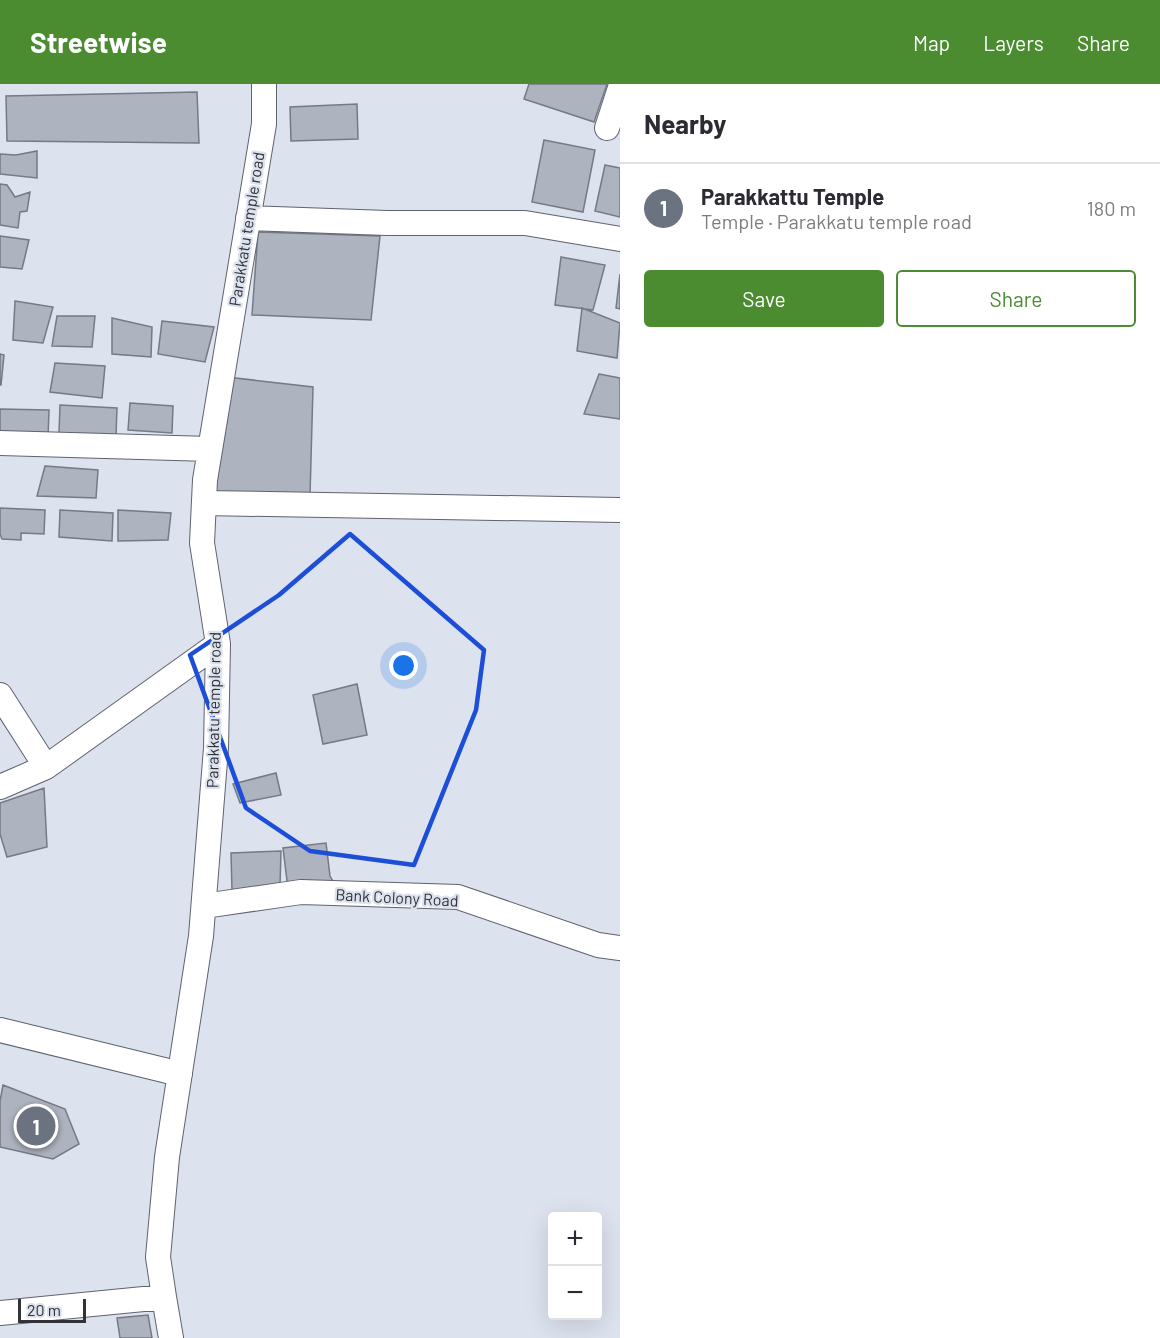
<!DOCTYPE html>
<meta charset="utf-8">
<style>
body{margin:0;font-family:Barlow,sans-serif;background:#f7f7f7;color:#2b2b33}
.controls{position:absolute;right:18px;bottom:18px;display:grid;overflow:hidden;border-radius:6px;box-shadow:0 6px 24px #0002}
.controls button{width:54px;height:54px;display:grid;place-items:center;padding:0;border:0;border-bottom:2px solid #e1e1e2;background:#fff;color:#2b2b33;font:30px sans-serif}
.scale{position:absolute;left:18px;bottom:15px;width:68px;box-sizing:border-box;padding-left:6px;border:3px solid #313338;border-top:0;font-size:16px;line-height:21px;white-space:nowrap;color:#313338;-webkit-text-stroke:4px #dce2ee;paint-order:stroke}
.you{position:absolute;left:404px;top:582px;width:21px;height:21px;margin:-15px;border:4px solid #fff;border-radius:50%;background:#1a73e8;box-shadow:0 0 0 9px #1a73e833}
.badge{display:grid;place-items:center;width:39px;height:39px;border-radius:50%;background:#4a8c2f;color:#fff;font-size:20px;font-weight:700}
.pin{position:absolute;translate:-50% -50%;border:3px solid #fff;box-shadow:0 2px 6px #0006}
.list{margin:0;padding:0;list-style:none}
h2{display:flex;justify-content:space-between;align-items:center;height:78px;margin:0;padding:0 24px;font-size:26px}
h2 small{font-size:20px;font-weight:400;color:#7c7c81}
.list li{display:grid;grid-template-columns:39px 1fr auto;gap:18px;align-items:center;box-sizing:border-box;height:90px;padding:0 24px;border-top:2px solid #e1e1e2}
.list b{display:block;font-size:22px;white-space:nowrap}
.list p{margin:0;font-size:20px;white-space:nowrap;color:#7c7c81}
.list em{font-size:20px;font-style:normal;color:#7c7c81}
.actions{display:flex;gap:12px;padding:18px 24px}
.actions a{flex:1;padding:14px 0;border:2px solid #4a8c2f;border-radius:6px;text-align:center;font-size:21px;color:#4a8c2f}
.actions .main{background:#4a8c2f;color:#fff}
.map{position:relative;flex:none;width:620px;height:1254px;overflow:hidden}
header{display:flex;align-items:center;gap:36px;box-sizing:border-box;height:84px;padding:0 30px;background:#4a8c2f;color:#fff}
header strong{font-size:28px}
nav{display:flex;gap:33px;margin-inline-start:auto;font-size:21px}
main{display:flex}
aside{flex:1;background:#fff}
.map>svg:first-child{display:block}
.building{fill:#adb3bf;stroke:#757a85;stroke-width:1.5}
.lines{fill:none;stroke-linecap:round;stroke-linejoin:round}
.minor-casing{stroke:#5e636d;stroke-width:26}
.minor{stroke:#fff;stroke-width:24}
.marked{fill:none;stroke:#1d4ed8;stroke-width:4.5;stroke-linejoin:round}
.labels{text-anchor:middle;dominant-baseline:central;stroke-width:4.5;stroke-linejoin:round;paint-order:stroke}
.street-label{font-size:16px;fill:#313338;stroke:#dce2ee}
</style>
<header>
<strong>Streetwise</strong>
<nav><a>Map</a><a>Layers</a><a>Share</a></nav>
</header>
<main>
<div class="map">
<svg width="620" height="1254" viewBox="0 0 620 1254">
<rect width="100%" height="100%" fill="#dce2ee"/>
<path class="building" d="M529,0H607L594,38L524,15Z
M197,8L199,59L7,57L6,12Z
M357,20L358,55L291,57L290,23Z
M544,56L595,66L583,128L532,118Z
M37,67V94L0,90V70L16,71Z
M605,81L620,84V133L595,127Z
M0,100L7,101L15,113L30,108L27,127L20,128L18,144L0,141Z
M258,148L380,152L371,236L252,231Z
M0,152L29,156L22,185L0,183Z
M561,173L605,181L593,226L555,221Z
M620,190V225L616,224Z
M15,217L53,223L43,259L13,256Z
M582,224L620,239L617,274L577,267Z
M57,232H95L92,263L52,262Z
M112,234L152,243L151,273L112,270Z
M162,237L214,243L205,278L158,270Z
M0,270L4,271L1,301H0Z
M55,279L105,282L102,314L50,308Z
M599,290L620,294V335L584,330Z
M227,293L313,303L310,412L248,411L211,407Z
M130,319L173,322L172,349L128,346Z
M60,321L117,324L116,352L59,349Z
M0,325L49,326L48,354L0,353Z
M45,382L98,386L96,414L37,412Z
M0,424L45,426L44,450L21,449V456L2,455L0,450Z
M60,426L113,429L112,457L59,453Z
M118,426L171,429L168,456L118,457Z
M357,600L367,651L323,660L313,611Z
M276,689L281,711L240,719L233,700Z
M44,704L47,763L7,773L0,750V719Z
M326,759L330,792L334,799L288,805L283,764Z
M281,767L280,802L232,807L231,769Z
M3,1001L65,1025L79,1060L53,1075L0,1063V1017Z
M148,1231L152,1254H120L117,1234Z"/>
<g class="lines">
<defs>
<path id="minor" d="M607,44L620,4
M248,134L387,139H525L620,155
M0,359L210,365
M204,419L620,426
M0,611L46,683
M0,703L46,683L218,560
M204,822L301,808L458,813L598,861L620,864
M0,946L180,990
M0,1229L164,1213
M171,1254L164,1213L158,1173L167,1073L201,852L216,664L218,560L202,459L205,396L264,40V0"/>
</defs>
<use href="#minor" class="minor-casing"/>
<use href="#minor" class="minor"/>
</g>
<path class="marked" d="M350,450L484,566L476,626L414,781L310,767L246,724L190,571L279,511Z"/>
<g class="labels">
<g class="street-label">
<text transform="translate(246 145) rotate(-81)">Parakkatu temple road</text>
<text transform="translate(213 626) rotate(-89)">Parakkatu temple road</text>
<text transform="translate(397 813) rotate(3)">Bank Colony Road</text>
</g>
</g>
</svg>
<div class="controls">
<button>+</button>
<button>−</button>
</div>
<div class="scale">20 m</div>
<div class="you"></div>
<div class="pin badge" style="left:36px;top:1042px;background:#6b7280">1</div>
</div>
<aside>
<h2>Nearby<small></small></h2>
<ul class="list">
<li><span class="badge" style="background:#6b7280">1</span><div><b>Parakkattu Temple</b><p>Temple · Parakkatu temple road</p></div><em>180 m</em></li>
</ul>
<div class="actions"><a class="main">Save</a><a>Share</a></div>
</aside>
</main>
